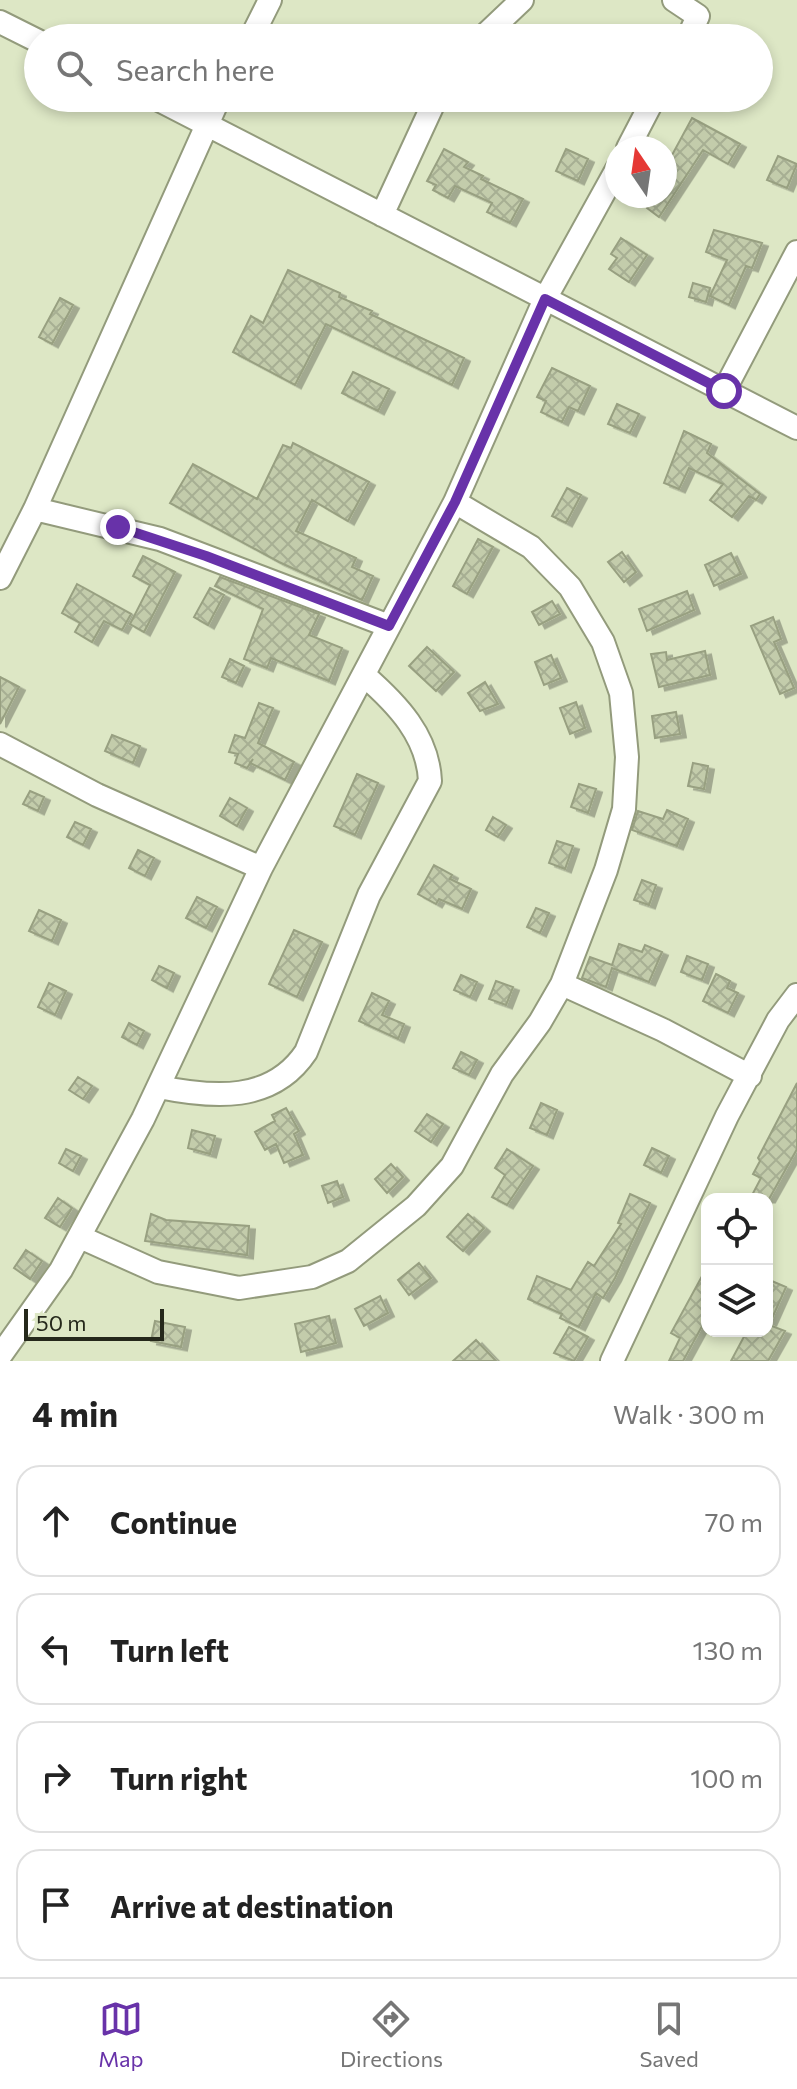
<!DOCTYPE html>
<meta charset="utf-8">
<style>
body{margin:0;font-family:Commissioner,sans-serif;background:#f6f6f6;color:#222}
.controls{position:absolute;right:24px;bottom:24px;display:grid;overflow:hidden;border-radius:16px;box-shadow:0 4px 12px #0003}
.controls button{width:72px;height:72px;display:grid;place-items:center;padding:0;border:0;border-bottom:2px solid #e0e0e0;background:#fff;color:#222;font:40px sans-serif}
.compass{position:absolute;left:605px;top:136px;width:72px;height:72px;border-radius:50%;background:#fff;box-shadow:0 4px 12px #0003;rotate:347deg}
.scale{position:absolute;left:24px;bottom:20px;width:140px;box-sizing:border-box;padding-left:8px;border:4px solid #25281b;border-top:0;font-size:22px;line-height:28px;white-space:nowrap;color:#25281b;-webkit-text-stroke:6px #dde7c5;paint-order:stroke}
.stop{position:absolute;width:24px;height:24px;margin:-18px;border:6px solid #6832a9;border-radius:50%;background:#fff}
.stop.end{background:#6832a9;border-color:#fff;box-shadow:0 2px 8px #0008}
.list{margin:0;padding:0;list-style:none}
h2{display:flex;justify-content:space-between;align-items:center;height:104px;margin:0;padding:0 32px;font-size:34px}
h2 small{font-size:26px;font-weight:400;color:#767676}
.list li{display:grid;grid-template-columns:52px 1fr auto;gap:24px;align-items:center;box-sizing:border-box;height:112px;margin:0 16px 16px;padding:0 16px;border:2px solid #e0e0e0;border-radius:24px}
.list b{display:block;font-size:30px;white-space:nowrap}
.list em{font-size:26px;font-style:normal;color:#767676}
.icon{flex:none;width:44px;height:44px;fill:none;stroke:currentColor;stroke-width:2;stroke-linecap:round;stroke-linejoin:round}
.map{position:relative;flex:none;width:797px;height:1361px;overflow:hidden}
.search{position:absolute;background:#fff;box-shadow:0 4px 12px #0003;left:24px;right:24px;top:24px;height:88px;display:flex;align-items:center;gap:20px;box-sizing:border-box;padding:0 28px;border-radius:44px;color:#767676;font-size:30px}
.sheet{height:616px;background:#fff}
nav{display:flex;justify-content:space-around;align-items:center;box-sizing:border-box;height:112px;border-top:2px solid #e0e0e0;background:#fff;font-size:22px;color:#767676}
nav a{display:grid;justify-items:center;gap:4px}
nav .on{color:#6832a9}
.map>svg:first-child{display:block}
.building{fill:url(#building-cross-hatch);stroke:#98a081;stroke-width:2;filter:url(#shadow)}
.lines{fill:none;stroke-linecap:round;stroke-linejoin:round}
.street-casing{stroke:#939b7c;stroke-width:26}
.street{stroke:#fff;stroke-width:22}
.route{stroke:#6832a9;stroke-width:10}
</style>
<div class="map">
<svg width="797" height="1361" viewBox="0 0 797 1361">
<defs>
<pattern id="building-cross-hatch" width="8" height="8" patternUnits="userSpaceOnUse" patternTransform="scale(2)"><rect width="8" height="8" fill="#c3ccab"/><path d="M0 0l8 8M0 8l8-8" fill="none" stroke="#a7af93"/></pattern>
<filter id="shadow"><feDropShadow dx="6" dy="3.5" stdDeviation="0" flood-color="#0004"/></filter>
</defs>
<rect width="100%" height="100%" fill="#dde7c5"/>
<path class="building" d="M692,118L740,144L728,164L703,150L659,217L647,208L655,196H665V168Z
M444,149L468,162L464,167L483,176L481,179L523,199L510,223L487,212L492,203L455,186L448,198L433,190L436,185L427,181Z
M566,149L588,159L578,181L556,171Z
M778,156L797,164L787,188L767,180Z
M714,230L762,243L752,268L746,266L729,305L710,296L727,260L706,252Z
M621,238L647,255L629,282L609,269L617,258L611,254Z
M288,270L340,293L339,297L372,311L370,314L464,358L452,385L326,324L295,385L233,352L251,316L263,323Z
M693,283L710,288L706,302L689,297Z
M60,298L73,305L52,344L39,337Z
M552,368L590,386L578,411L569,407L562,422L541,412L546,401L537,397Z
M353,372L389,389L378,411L342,393Z
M617,404L639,414L630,433L608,424Z
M684,431L711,444L707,453L760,494L756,500L749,496L732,517L710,500L723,484L689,468L679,489L664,483Z
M293,443L369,482L348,521L312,500L296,531L356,558L352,567L373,576L362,600L279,562L170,503L193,464L257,499L283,445L291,448Z
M567,488L581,495L566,523L552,516Z
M478,539L493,547L467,594L453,586Z
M622,552L636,572L624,582L608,562Z
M731,553L741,574L714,586L705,565Z
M143,556L175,572L144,632L130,624L150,585L133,576Z
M220,577L319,614L309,635L342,648L329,681L271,658L267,668L244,659L263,609L215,586Z
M77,584L131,614L122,630L104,621L92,642L75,632L80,623L62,613Z
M210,588L224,595L208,625L194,617Z
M687,591L694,610L647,631L639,609Z
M552,601L560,614L539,625L532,612Z
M773,617L781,639L774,642L794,688L780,694L751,626Z
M427,647L454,672L436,691L409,666Z
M705,651L710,675L659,687L651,654L666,652L667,660Z
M551,655L561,678L544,685L535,662Z
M230,659L244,666L236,683L222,677Z
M0,677L19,687L0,724Z
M485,682L498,704L480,711L468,693Z
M576,702L585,728L570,734L560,708Z
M259,703L273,708L258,743L294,762L285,780L250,763L253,759L247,768L235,763L238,754L229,752L235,735L245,738Z
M676,712L680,734L655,738L652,716Z
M112,735L140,746L133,763L105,751Z
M693,763L708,766L704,789L688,786Z
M357,774L378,783L355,835L334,826Z
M579,784L596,789L588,813L571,807Z
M30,791L44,797L38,811L23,804Z
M230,798L247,808L237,826L220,816Z
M667,810L688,819L677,846L632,830L638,811L663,819Z
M493,817L506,825L498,837L486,830Z
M75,822L91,829L83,845L67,837Z
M557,841L573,846L565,869L549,863Z
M138,850L154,858L145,876L129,868Z
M434,865L452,875L450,879L471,889L462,909L439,899L436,904L418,894Z
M642,880L656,885L649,905L634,900Z
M197,897L217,907L206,928L186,918Z
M536,908L549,913L540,933L527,927Z
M39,910L61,920L52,941L29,931Z
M294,930L322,942L297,997L269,984Z
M619,944L642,952L645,945L662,952L649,982L612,968L606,987L582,978L590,957L612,965Z
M687,956L708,964L702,980L681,972Z
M159,966L174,973L167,988L152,980Z
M716,974L730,981L727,988L738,993L728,1013L703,1001Z
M461,975L477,982L470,997L454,990Z
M496,981L513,987L506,1005L489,999Z
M49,983L66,991L55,1015L38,1007Z
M372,993L389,1001L382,1015L404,1024L398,1039L359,1021Z
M129,1023L144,1031L137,1045L122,1037Z
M461,1052L477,1060L469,1075L453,1068Z
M78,1077L92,1086L83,1099L69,1090Z
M797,1083V1149L769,1199H750L761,1178L753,1174L760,1161L758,1158Z
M541,1103L557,1110L547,1135L530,1128Z
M286,1108L299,1131L294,1134L303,1155L284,1163L276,1144L265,1150L255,1132L275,1121L272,1115Z
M427,1114L443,1124L431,1142L415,1131Z
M192,1130L215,1136L210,1154L188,1148Z
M652,1148L669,1156L661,1173L644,1165Z
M66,1149L81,1156L73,1171L59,1163Z
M507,1149L533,1166L507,1205L492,1197L505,1175L495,1168Z
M391,1164L403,1177L387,1193L375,1179Z
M337,1181L343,1197L328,1203L322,1186Z
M630,1194L650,1203L615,1278L603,1298L596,1293L579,1327L560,1318L562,1314L528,1299L537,1276L571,1290L588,1262L594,1266L621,1224L618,1223Z
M58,1198L72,1208L60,1227L45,1218Z
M151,1214L166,1220L249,1226L247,1255L145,1241Z
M468,1214L484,1228L463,1251L447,1237Z
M26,1250L42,1261L30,1279L14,1268Z
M419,1263L431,1278L409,1295L398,1280Z
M707,1267V1317L683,1361H669L680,1338L671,1333Z
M767,1279L786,1287L769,1325L785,1331L768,1361H731L747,1331H767Z
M380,1296L388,1313L364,1326L355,1309Z
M329,1316L336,1343L301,1352L295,1324Z
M155,1321L185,1327L181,1347L151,1341Z
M569,1327L588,1337L574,1361L554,1353Z
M476,1340L496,1361H453Z"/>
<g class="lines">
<defs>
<path id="street" d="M674,0L698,16L688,38
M0,22L38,41
M251,38L270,0
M482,38L522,0
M155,98L797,428
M628,148L654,98
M382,215L436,98
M724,391L797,252
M35,509L160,539L389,626
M0,578L35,509L219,98
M0,744L97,795L261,868
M562,984L663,1030L750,1076
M159,1087C213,1098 272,1103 306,1052L369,895L430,781C428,736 397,704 365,676
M80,1237L158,1272L239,1288L312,1277L348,1261L416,1206L452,1166L502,1074L540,1022L562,984L606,870L624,809L627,757L621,693L603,642L570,587L531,547L455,502
M0,1356L61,1270L143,1119L261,868L455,502L545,299L617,169
M612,1361L727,1116L778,1020L797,995"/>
</defs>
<use href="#street" class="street-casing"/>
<use href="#street" class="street"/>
</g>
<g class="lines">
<path class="route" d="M118,527L206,556L389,626L455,502L545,299L724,391"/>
</g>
</svg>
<div class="controls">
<button><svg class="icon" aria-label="locate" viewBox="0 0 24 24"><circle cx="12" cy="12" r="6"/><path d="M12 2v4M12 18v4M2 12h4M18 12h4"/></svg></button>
<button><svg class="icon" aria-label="layers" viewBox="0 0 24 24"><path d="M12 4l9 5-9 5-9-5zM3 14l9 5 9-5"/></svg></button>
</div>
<svg class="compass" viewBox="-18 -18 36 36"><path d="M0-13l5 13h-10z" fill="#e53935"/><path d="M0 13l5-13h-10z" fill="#767676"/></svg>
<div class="scale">50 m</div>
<div class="stop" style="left:724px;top:391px"></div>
<div class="stop end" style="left:118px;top:527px"></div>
<div class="search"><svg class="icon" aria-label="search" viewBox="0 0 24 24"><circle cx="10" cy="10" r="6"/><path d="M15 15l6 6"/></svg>Search here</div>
</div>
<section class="sheet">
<h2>4 min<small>Walk · 300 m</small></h2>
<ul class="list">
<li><svg class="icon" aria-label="ahead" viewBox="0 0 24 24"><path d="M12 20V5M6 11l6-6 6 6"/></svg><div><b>Continue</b></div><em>70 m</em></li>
<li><svg class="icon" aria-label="left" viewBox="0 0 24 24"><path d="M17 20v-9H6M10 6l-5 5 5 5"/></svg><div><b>Turn left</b></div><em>130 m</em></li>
<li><svg class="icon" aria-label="right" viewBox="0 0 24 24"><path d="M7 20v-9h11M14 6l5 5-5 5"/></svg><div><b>Turn right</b></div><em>100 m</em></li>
<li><svg class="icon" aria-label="arrive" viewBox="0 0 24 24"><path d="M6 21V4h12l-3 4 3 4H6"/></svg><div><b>Arrive at destination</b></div></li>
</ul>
</section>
<nav>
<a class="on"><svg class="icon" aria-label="map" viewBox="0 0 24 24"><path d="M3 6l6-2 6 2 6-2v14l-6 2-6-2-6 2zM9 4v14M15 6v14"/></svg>Map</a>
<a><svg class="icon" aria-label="directions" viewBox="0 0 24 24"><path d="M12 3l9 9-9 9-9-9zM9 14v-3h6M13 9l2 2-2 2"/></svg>Directions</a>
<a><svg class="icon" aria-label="saved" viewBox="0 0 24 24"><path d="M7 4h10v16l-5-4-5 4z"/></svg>Saved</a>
</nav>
